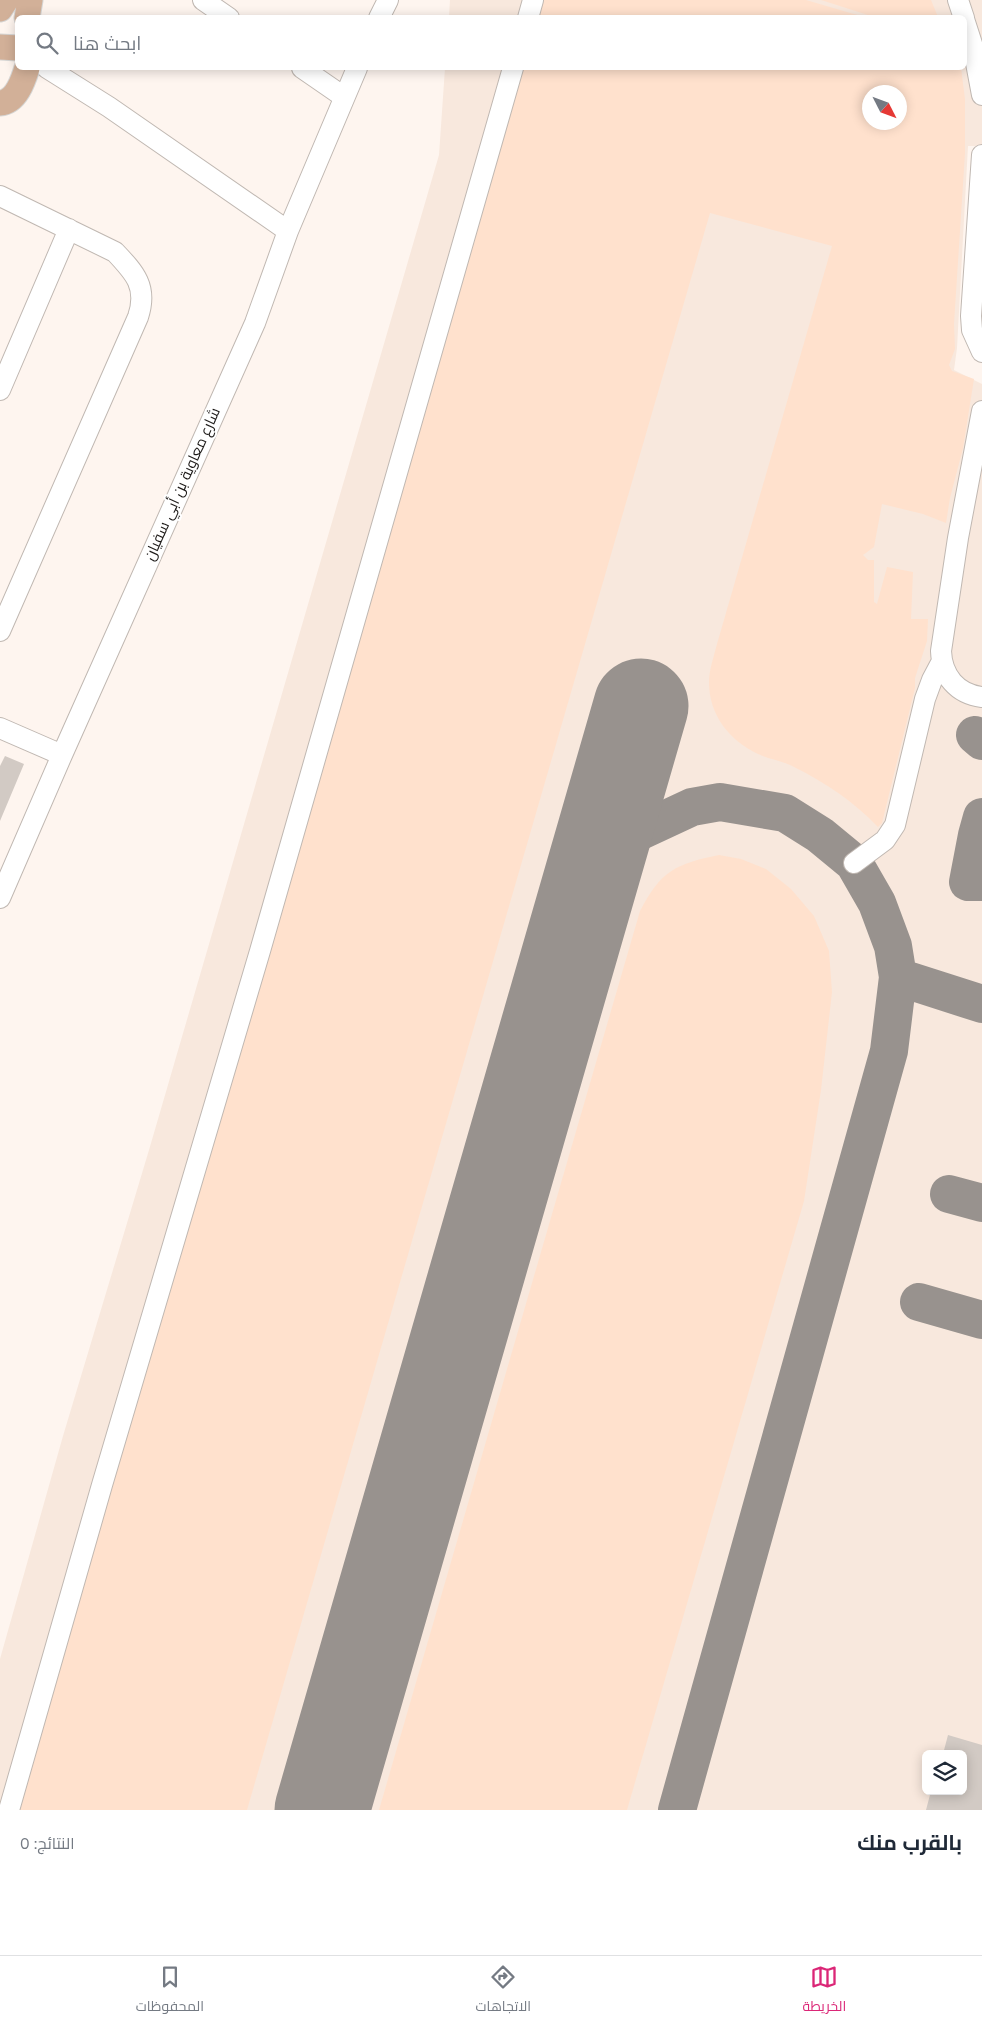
<!DOCTYPE html>
<html lang="ar">
<meta charset="utf-8">
<style>
body{margin:0;font-family:"Nunito Sans",Cairo,sans-serif;background:#f2f2f3;color:#1f2937;direction:rtl}
.controls{position:absolute;right:15px;bottom:15px;display:grid;overflow:hidden;border-radius:8px;box-shadow:0 2px 12px #0003}
.controls button{width:45px;height:45px;display:grid;place-items:center;padding:0;border:0;border-bottom:1px solid #e0e1e3;background:#fff;color:#1f2937;font:25px sans-serif}
.compass{position:absolute;left:862px;top:85px;width:45px;height:45px;border-radius:50%;background:#fff;box-shadow:0 2px 12px #0003;rotate:132deg}
.list{margin:0;padding:0;list-style:none}
h2{display:flex;justify-content:space-between;align-items:center;height:65px;margin:0;padding:0 20px;font-size:21px}
h2 small{font-size:16px;font-weight:400;color:#747a83}
.icon{flex:none;width:28px;height:28px;fill:none;stroke:currentColor;stroke-width:2;stroke-linecap:round;stroke-linejoin:round}
.map{position:relative;flex:none;width:982px;height:1810px;overflow:hidden;direction:ltr}
.search{position:absolute;background:#fff;box-shadow:0 2px 12px #0003;left:15px;right:15px;top:15px;height:55px;display:flex;align-items:center;gap:12px;box-sizing:border-box;padding:0 18px;border-radius:8px;color:#747a83;font-size:19px}
.sheet{height:145px;background:#fff}
nav{display:flex;justify-content:space-around;align-items:center;box-sizing:border-box;height:70px;border-top:1px solid #e0e1e3;background:#fff;font-size:14px;color:#747a83}
nav a{display:grid;justify-items:center;gap:2px}
nav .on{color:#db2777}
.map>svg:first-child{display:block}
.built{fill:#f8e8dd;fill-rule:evenodd}
.green{fill:#ffe1cd;fill-rule:evenodd}
.lines{fill:none;stroke-linecap:round;stroke-linejoin:round}
.taxiway{stroke:#98928e;stroke-width:38}
.runway{stroke:#98928e;stroke-width:95}
.building{fill:#d2cac4}
.minor-casing{stroke:#c0b8b2;stroke-width:22}
.major-casing{stroke:#d6d6d5;stroke-width:27}
.minor{stroke:#fff;stroke-width:20}
.major{stroke:#d2b098;stroke-width:25}
.labels{text-anchor:middle;dominant-baseline:central;stroke-width:4;stroke-linejoin:round;paint-order:stroke}
.street-label{font-size:15px;fill:#1c1917;stroke:#fff}
</style>
<div class="map">
<svg width="982" height="1810" viewBox="0 0 982 1810">
<rect width="100%" height="100%" fill="#fef5ef"/>
<path class="built" d="M450,0H982V146H968L957,348L954,370L982,384V1810H0V1659L63,1436L149,1150L439,155L445,68H964V18L449,17ZM870,92H900V122H870ZM926,1754H963V1791H926Z"/>
<path class="green" d="M537,0H806L864,17L530,18Z
M821,0H931L938,17L886,18L868,15Z
M515,68H961L965,99V153L954,324L955,349L949,365L952,371L974,379L963,448L950,498L946,523L923,514L882,504L874,547L863,555L868,560H874V602L877,604L887,567L913,572L911,619H928L927,641L915,678V688L882,823L878,827C853,801 826,783 794,767C783,761 769,759 758,754C729,740 709,715 709,682C709,670 714,656 717,644L832,246L710,213L247,1810H10ZM870,92H900V122H870Z
M719,855L741,859L766,869L791,889L814,916L829,951L832,992L821,1090L804,1201L627,1810H379L640,911C661,871 675,864 719,855Z"/>
<g class="lines">
<path class="taxiway" d="M975,735L982,741
M982,817L977,835L968,882H982
M587,893L634,834L692,807L720,802L785,813L820,835L854,863L877,903L893,946L898,977L889,1051L677,1810
M898,977L982,1004
M949,1194L982,1203
M919,1302L982,1320"/>
<path class="runway" d="M322,1810L641,706"/>
</g>
<path class="building" d="M5,756L24,764L0,821V766Z
M948,1735L982,1745V1810H926L931,1791H963V1754H943Z"/>
<g class="lines">
<defs>
<path id="minor" d="M203,0L229,18
M958,0L964,18
M379,18L388,0
M528,18L533,0
M964,19L973,47L982,95
M47,68L109,107L288,231
M302,68L344,97
M982,155L971,316L972,330L982,352
M0,196L115,252C135,273 148,287 138,317L0,631
M0,390L69,229
M982,411L958,538L941,651C942,676 957,694 982,697
M0,728L62,755
M854,863L885,840L895,825L925,699L932,680L941,663
M0,898L62,755L255,323L288,231L357,68
M9,1810L102,1485L260,951L513,68"/>
<path id="major" d="M0,9L6,0
M27,18L30,0
M0,47L18,48
M0,103C16,102 23,81 27,68"/>
</defs>
<use href="#minor" class="minor-casing"/>
<use href="#major" class="major-casing"/>
<use href="#minor" class="minor"/>
<use href="#major" class="major"/>
</g>
<g class="labels">
<g class="street-label">
<text transform="translate(182 484) rotate(-66)">شارع معاوية بن أبي سفيان</text>
</g>
</g>
</svg>
<div class="controls">
<button><svg class="icon" aria-label="layers" viewBox="0 0 24 24"><path d="M12 4l9 5-9 5-9-5zM3 14l9 5 9-5"/></svg></button>
</div>
<svg class="compass" viewBox="-18 -18 36 36"><path d="M0-13l5 13h-10z" fill="#e53935"/><path d="M0 13l5-13h-10z" fill="#747a83"/></svg>
<div class="search"><svg class="icon" aria-label="search" viewBox="0 0 24 24"><circle cx="10" cy="10" r="6"/><path d="M15 15l6 6"/></svg>ابحث هنا</div>
</div>
<section class="sheet">
<h2>بالقرب منك<small>النتائج: 0</small></h2>
<ul class="list">
</ul>
</section>
<nav>
<a class="on"><svg class="icon" aria-label="map" viewBox="0 0 24 24"><path d="M3 6l6-2 6 2 6-2v14l-6 2-6-2-6 2zM9 4v14M15 6v14"/></svg>الخريطة</a>
<a><svg class="icon" aria-label="directions" viewBox="0 0 24 24"><path d="M12 3l9 9-9 9-9-9zM9 14v-3h6M13 9l2 2-2 2"/></svg>الاتجاهات</a>
<a><svg class="icon" aria-label="saved" viewBox="0 0 24 24"><path d="M7 4h10v16l-5-4-5 4z"/></svg>المحفوظات</a>
</nav>
